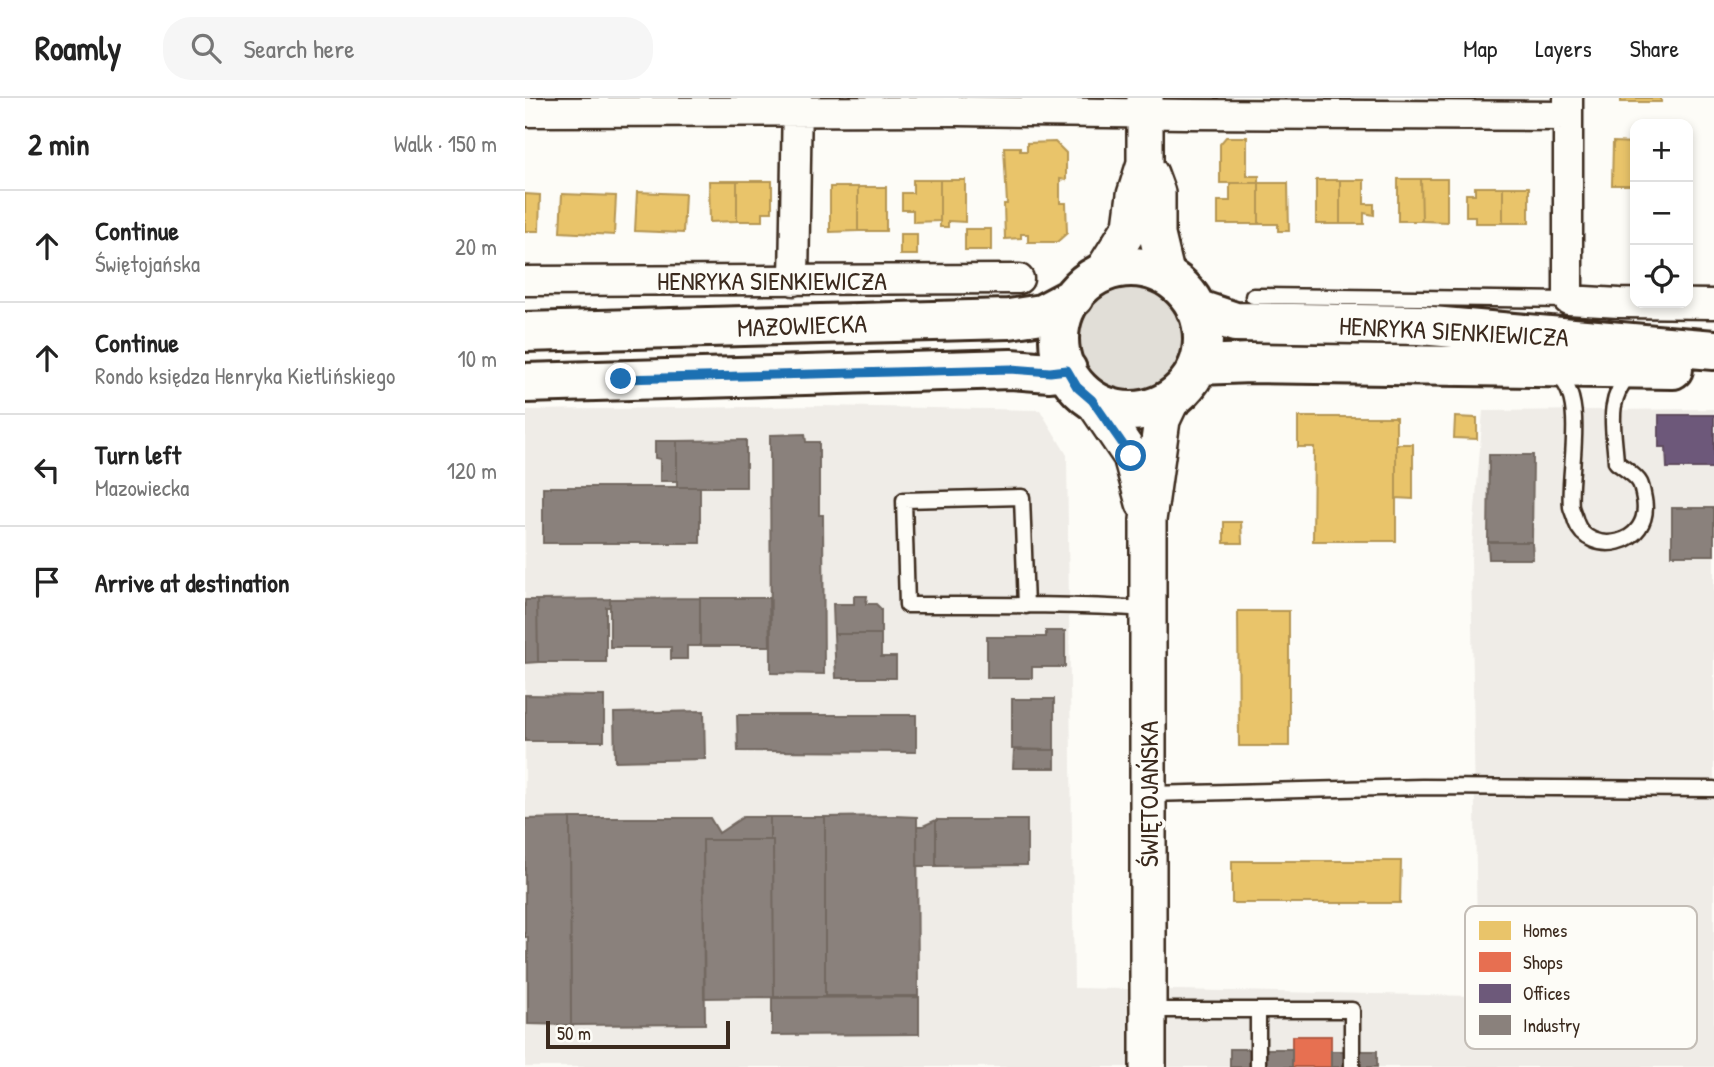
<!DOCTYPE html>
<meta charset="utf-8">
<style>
body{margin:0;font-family:"Patrick Hand",sans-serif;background:#f6f6f6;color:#222}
.controls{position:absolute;right:21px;top:21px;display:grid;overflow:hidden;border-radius:14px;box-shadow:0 4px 10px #0003}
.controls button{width:63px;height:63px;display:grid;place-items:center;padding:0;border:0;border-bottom:2px solid #e0e0e0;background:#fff;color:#222;font:35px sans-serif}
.scale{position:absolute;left:21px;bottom:18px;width:184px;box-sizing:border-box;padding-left:7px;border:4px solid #3b2a1e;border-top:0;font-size:19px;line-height:24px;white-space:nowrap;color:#3b2a1e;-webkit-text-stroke:5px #fdfcf7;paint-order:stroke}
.stop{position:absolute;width:21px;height:21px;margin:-16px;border:5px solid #1f6fb2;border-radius:50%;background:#fff}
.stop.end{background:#1f6fb2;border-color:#fff;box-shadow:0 2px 7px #0008}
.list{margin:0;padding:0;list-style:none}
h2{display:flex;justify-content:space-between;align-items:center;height:91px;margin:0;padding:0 28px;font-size:30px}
h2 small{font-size:23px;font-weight:400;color:#767676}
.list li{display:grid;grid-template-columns:46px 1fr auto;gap:21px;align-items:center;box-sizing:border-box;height:112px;padding:0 28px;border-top:2px solid #e0e0e0}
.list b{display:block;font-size:26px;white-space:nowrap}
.list p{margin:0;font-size:23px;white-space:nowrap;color:#767676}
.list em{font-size:23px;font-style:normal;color:#767676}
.icon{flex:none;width:38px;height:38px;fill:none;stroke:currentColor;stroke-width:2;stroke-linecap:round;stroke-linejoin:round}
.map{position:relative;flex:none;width:1189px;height:969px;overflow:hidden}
header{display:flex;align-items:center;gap:42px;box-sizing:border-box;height:98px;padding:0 35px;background:#fff;border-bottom:2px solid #e0e0e0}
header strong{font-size:33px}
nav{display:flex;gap:38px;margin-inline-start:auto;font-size:24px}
.search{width:490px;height:63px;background:#f6f6f6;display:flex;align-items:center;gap:18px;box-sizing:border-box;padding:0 24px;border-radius:28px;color:#767676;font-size:26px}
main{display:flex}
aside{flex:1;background:#fff}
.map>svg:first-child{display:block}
.built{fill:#efece7}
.green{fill:#e1ded7;stroke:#8e847a;stroke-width:2}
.homes{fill:#e9c46a;stroke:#b59653;stroke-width:2}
.shops{fill:#e76f51;stroke:#b35a42;stroke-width:2}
.offices{fill:#6d597a;stroke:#5e4b5e;stroke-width:2}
.industry{fill:#8a817c;stroke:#726760;stroke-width:2}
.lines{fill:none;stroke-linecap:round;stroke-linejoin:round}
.service-casing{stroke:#3b2a1e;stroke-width:19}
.minor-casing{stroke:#3b2a1e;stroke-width:33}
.tertiary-casing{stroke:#3b2a1e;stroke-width:40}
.secondary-casing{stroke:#3b2a1e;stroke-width:44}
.service{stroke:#fdfcf7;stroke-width:14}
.minor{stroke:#fdfcf7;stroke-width:28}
.tertiary{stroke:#fdfcf7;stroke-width:35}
.secondary{stroke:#fdfcf7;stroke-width:38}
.route{stroke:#1f6fb2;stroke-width:9}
.labels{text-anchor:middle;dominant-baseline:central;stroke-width:7;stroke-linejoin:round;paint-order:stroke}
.street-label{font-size:26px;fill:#3b2a1e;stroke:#fdfcf7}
.key{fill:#fdfcf7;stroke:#c3bdb6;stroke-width:2}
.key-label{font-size:19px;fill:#3b2a1e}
</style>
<header>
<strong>Roamly</strong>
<div class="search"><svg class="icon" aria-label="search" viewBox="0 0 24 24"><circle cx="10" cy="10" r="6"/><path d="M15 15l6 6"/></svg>Search here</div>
<nav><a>Map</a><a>Layers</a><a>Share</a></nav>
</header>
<main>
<aside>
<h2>2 min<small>Walk · 150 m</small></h2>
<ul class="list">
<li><svg class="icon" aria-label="ahead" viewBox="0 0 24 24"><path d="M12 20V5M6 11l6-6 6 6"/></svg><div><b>Continue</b><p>Świętojańska</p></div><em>20 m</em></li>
<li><svg class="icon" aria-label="ahead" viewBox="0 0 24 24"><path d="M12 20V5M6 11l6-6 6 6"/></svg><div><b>Continue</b><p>Rondo księdza Henryka Kietlińskiego</p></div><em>10 m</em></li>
<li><svg class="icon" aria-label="left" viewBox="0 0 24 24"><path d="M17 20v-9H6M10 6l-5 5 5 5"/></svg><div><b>Turn left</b><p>Mazowiecka</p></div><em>120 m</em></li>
<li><svg class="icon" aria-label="arrive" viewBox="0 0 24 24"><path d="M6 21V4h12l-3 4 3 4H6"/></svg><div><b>Arrive at destination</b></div></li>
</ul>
</aside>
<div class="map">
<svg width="1189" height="969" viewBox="0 0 1189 969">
<rect width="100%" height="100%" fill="#fdfcf7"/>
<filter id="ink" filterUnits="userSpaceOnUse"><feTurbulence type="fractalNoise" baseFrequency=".0143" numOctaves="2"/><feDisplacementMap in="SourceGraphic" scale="14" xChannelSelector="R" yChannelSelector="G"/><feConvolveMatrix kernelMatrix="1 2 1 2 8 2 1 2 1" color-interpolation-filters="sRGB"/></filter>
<g filter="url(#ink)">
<path class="built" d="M296,308L515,312L542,357L549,890L953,898L946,461L958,313L1189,311V969H0V312Z"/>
<path class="green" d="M551 240a55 55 0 1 1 110 0a55 55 0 1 1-110 0Z"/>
<path class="homes" d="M1096,0H1136V4H1096Z
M701,39H722V78H734V85H695V46Z
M530,44L541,55V82L535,81V105H541L542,135L532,144H503V136H496V140L480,141L479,106H482L479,49H495V53H502V45Z
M1088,44L1110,45V87H1087Z
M873,81H896L897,123H873Z
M896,81H922V124L897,123Z
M388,82H415V123L388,124V112H377V95H388Z
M415,82H440V124L423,123V129H415Z
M791,82H815V126H791Z
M815,82H839V106H849V117L839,115V126H815Z
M184,83H212V123L185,124Z
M212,83H247V114H238V123H212Z
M705,85H734V126H693V103H705Z
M734,85H763L764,133H753V126H734Z
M305,89H333V133L305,134Z
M333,89H361V133H333Z
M950,89H978V125H950V118H941V96H950Z
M978,89H1004V125H978Z
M112,94L160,96L158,135L110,133Z
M0,96L15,97L14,133H0Z
M37,96L91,98L89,137L35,134Z
M440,131H466V152H440Z
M375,136H392V157H375Z
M773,319H871V443H788L789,349H773Z
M930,319L952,320V341L929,340Z
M871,346H888V401L871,400Z
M699,424H716L717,445H699Z
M713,513H764V648H714Z
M707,763H876L875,805H707Z"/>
<path class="shops" d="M767,938H806V969H767Z"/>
<path class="offices" d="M1134,317H1189V370H1142L1141,349H1134Z"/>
<path class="industry" d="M280,336L281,344H294V417H298L299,576L246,575L245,337Z
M221,342V389H152V343Z
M130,343H152V383H135V361L130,360Z
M964,357H1008L1007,444H963Z
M18,389H175V445H18Z
M1147,410H1189V457H1147Z
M963,444H1007L1008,461H964Z
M329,498H342L341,506H351L356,511V536H309L308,506H329Z
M175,500H244L245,548H175Z
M175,500V548H162V561H146V549H85V501Z
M85,501V509H81V564H13L12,502Z
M0,502H12L13,564L0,565Z
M521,533H540V569H507V580H462V539H521Z
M309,536H356V559H371V580H311Z
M0,597L79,598V643H0Z
M487,601H529V652L487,651Z
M179,613L180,661L90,663L89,615Z
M212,617H391V654L213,653Z
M489,652H530V670H488Z
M369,718L392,719L393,898H300V719Z
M218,719H245V742H178L180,926L46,927L45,720H185L194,735Z
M245,719H300V899H249L248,742H245Z
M45,720L46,927L3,926V839H0V721Z
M411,722V768H392V728H398Z
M411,722H502V767L411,768Z
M178,742H248L249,899L179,900Z
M394,899V936L247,937V900Z
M705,951H767V969H705Z
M806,953H852V969H806Z"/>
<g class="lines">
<defs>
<path id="service" d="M728,198L1043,202
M1030,276C1064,296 1042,375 1046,409C1047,413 1050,419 1051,424C1063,459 1128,449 1119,401C1118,396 1117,389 1115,385C1111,377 1098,370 1091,364C1089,330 1080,303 1105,276
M501,508L497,399L379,402L382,507C462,507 542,506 622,511
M624,696L897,689L1189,691
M623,912H733V969
M733,912H827V969"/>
<path id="minor" d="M1043,0V202L1094,205L1189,206
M0,14L434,13L661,16L1043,18
M0,183L494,181
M269,183L272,0"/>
<path id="tertiary" d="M625,76L632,95V137L642,179
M576,176L606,128L610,97L620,65V0
M567,301L606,358L619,405
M623,969V422L637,322L647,301"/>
<path id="secondary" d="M534 241a72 72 0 1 1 144 0a72 72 0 1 1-144 0Z
M671,211L710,224L895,227L1189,252
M0,234L484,221L517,216L549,199
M674,267L726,265L1148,271
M0,285L486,271L525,274L542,272"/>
</defs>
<use href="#service" class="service-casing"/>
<use href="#minor" class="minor-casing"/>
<use href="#tertiary" class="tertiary-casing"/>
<use href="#secondary" class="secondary-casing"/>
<use href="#service" class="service"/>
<use href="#minor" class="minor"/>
<use href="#tertiary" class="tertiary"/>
<use href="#secondary" class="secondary"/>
</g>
</g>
<g class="lines" filter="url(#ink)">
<path class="route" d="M96,281L486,271L525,274L542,272L552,289L567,302L606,358"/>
</g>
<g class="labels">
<g class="street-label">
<text x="247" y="182">HENRYKA SIENKIEWICZA</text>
<text transform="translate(277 227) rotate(-2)">MAZOWIECKA</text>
<text transform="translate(929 233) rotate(3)">HENRYKA SIENKIEWICZA</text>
<text transform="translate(623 696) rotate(-90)">ŚWIĘTOJAŃSKA</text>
</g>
</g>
<rect x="940" y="808" width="232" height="143" rx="10" class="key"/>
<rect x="954" y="823" width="32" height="19" fill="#e9c46a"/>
<rect x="954" y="854" width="32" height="20" fill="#e76f51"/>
<rect x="954" y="886" width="32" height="19" fill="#6d597a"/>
<rect x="954" y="917" width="32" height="20" fill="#8a817c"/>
<g class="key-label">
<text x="998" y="839">Homes</text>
<text x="998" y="871">Shops</text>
<text x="998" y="902">Offices</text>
<text x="998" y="934">Industry</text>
</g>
</svg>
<div class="controls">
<button>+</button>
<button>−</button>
<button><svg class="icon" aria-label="locate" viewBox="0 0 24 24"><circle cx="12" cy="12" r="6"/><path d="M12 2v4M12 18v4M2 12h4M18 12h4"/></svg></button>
</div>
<div class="scale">50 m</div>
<div class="stop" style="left:606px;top:358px"></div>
<div class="stop end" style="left:96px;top:281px"></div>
</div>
</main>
